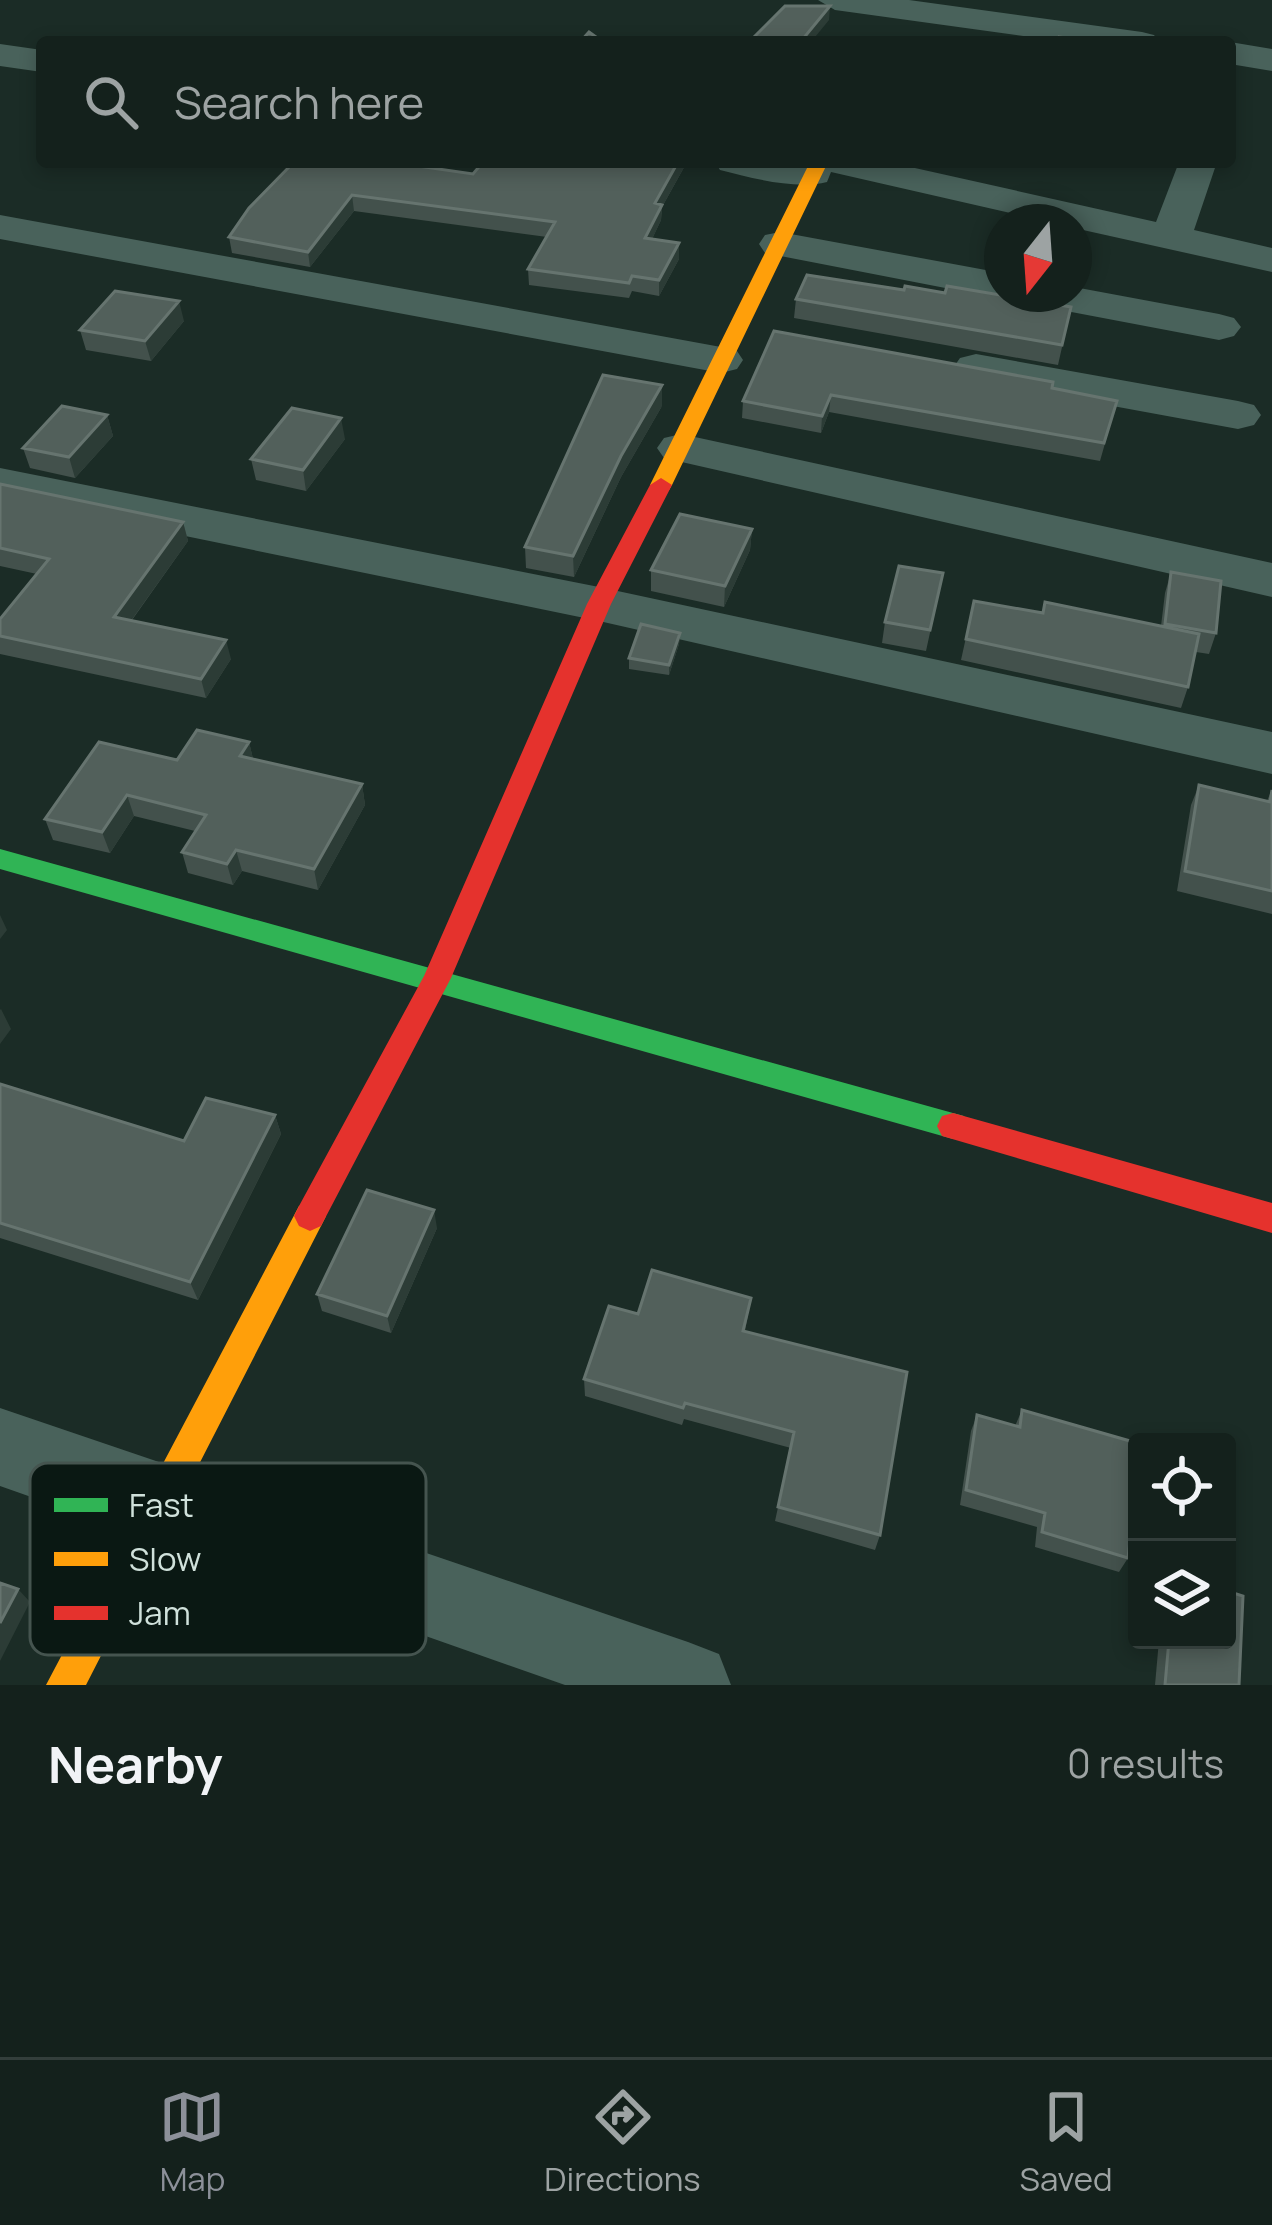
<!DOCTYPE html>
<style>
body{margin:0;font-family:Manrope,sans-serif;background:#212e29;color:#f1f3f6}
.controls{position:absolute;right:36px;bottom:36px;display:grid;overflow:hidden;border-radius:12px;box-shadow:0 6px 18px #0003}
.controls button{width:108px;height:108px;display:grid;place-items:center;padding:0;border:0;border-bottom:3px solid #333e3b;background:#14211c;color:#f1f3f6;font:60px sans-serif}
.compass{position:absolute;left:984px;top:204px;width:108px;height:108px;border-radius:50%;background:#14211c;box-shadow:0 6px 18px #0003;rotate:197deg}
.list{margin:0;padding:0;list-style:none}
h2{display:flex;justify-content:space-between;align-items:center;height:156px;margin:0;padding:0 48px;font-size:51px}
h2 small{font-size:39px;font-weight:400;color:#9da3a3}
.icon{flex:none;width:66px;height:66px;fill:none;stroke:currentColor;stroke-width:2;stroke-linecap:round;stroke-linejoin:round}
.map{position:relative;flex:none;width:1272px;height:1685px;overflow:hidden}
.search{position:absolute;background:#14211c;box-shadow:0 6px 18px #0003;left:36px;right:36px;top:36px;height:132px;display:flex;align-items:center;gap:30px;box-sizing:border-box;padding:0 42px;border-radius:12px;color:#9da3a3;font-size:45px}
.sheet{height:372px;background:#14211c}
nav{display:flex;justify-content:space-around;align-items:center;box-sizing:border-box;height:168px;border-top:3px solid #333e3b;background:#14211c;font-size:33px;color:#9da3a3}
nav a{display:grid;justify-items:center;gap:6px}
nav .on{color:#8c9099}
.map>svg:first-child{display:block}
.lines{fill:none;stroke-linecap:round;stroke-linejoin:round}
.street{fill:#49625b;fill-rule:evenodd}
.fast{fill:#30b455;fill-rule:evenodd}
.slow{fill:#ff9f0a;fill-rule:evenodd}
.jam{fill:#e5322d;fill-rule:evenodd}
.wall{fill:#43514c}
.shaded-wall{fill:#2c3c36}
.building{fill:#52605b;stroke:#66746f;stroke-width:3}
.key{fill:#0a1813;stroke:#45544f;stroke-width:3}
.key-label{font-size:33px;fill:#d0e1db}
</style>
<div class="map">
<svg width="1272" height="1685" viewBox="0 0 1272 1685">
<rect width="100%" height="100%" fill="#1b2c26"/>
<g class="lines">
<path class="street" d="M818,0H909L1142,32L1154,35L1159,42H1067L835,10Z
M1230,42L1272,49V71L1230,64Z
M0,44L42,50V72L0,66Z
M715,162H888L1156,222L1179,162H1217L1194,230L1272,248V272L1074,228V222H1050L831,172L827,182C796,190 751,178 720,170Z
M0,215L721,347L737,351L743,360L737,369L721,373L0,239Z
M780,232L1002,273V294H1018L1002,299L765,253L759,244L765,235Z
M1074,287L1219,314L1234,318L1241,327L1234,336L1219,340L1045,307L1030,303L1024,294H1074Z
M976,354L1238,401L1254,405L1261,415L1254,425L1238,429L960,378L953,368L960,358Z
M681,434L1272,563V597L664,458L657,448L664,438Z
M0,468L599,587L1272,732V774L599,621L0,498Z
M0,1408L688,1642L719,1654L731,1685H565L0,1486Z"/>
<path class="fast" d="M0,849L953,1113L964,1116L969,1126L964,1136L953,1139L0,869Z"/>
<path class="slow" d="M810,162H828L672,485L669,490H653L650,485Z
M310,1201L321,1206L326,1216L321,1226L86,1685H46L299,1206Z"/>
<path class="jam" d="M661,478L672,485L611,604L451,978L321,1226L310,1231L299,1226L294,1216L299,1206L424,976L587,604L650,485Z
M953,1113L1272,1203V1233L942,1136L937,1126L942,1116Z"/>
</g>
<path class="wall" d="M483,162H687L662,207L661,220L652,239L679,259L659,296L632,291L629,298L529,285L528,269L547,237L354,211L310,267L232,253L229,237L249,208L473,174Z
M904,290L1071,307L1058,365L794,318L796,299Z
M184,321L151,361L86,350L80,330Z
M774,331L1117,401L1100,461L829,412L821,433L742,418L743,401Z
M662,406L621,477L574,577L526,568L525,547Z
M107,415L113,436L75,478L30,468L23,448Z
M345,439L306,491L256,480L251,459Z
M0,484L183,522L188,541L132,620L231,659L206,698L0,654V619L37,574L0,566Z
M752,529L750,550L724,607L651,591V570Z
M1171,572L1216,633L1209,654L1196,652L1188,687L1181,708L961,660L974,601L1043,613L1161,626L1165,593Z
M943,573L926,651L882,643L885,622Z
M680,633L679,644L669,675L629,669V658Z
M249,742L253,759L362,784L365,805L318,890L242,871L233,885L188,873L182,852L195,831L134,816L110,853L53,840L45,819L177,760Z
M1199,785L1267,801L1272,789V914L1177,891L1191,805Z
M0,1084L184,1141L275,1115L281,1134L198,1300L0,1238Z
M437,1228L391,1333L322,1311L317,1294Z
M751,1298L745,1331L880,1535L875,1550L775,1521L791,1448L684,1419L682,1425L585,1396L584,1379L638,1314Z
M1022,1410L1128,1558L1119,1572L1035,1547L1037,1527L960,1505L971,1431L977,1415L1015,1426Z
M1159,1640H1227L1239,1685H1155Z"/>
<path class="shaded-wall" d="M830,6L829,20L811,42H802Z
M678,162H687L662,207L661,220L645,254V238L655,203Z
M352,195L354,211L310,267L308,252Z
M679,243V259L659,296V280Z
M179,301L184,321L151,361L145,341Z
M662,385V406L621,477L574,577L573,556L621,456Z
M831,395L829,412L821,433L822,416Z
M107,415L113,436L75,478L69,457Z
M341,418L345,439L306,491L303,470Z
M183,522L188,541L120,636L114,617Z
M752,529L750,550L724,607L725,586Z
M680,633L679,644L669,675V665Z
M226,640L231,659L206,698L201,679Z
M249,742L254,763L240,756Z
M362,784L365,805L318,890L314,869Z
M127,795L134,816L110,853L102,832Z
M236,850L242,871L233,885L227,864Z
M0,915L7,930L0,939Z
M1,1009L11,1029L0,1044V1010Z
M275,1115L281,1134L198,1300L190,1282Z
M434,1210L437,1228L391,1333L387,1316Z
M18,1589L30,1602L0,1661V1623Z"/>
<path class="building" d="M785,6H830L802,40L807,42H749Z
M589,32L603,42H580Z
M1059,37L1097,42H1057Z
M294,162H390L473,174L483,162H678L655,203L662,205L645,238L679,243L659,280L632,276L629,283L528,269L555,222L352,195L308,252L229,237L249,208Z
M807,275L904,290L905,286L945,293L947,286L1071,307L1062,345L796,299Z
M115,291L179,301L145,341L80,330Z
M774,331L1053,382L1052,388L1117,401L1104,443L831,395L822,416L743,401Z
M603,375L662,385L621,456L573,556L525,547Z
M62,406L107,415L69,457L23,448Z
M292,408L341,418L303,470L251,459Z
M0,484L183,522L114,617L226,640L201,679L0,636V619L49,559L0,548Z
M680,514L752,529L725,586L651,570Z
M899,566L943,573L930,630L885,622Z
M1171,572L1221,581L1216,633L1165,624Z
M974,601L1043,613L1045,602L1199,634L1188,687L966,639Z
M641,624L680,633L669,665L629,658Z
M197,730L249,742L240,756L362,784L314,869L236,850L227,864L182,852L206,815L127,795L102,832L45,819L99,742L177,760Z
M1199,785L1270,802L1272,790V891L1185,871Z
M0,1084L184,1141L206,1098L275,1115L190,1282L0,1223Z
M367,1190L434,1210L387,1316L317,1294Z
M652,1270L751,1298L743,1331L907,1372L880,1535L778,1507L794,1432L685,1403L683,1408L584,1379L609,1306L638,1314Z
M1022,1410L1137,1443V1475L1128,1558L1042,1532L1045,1513L966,1490L977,1415L1020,1427Z
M0,1583L18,1589L0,1623Z
M1227,1591L1243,1596L1239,1685H1165L1169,1640H1227Z"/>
<rect x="30" y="1463" width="396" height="192" rx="18" class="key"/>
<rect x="54" y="1498" width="54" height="14" fill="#30b455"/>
<rect x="54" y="1552" width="54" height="14" fill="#ff9f0a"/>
<rect x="54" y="1606" width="54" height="14" fill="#e5322d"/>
<g class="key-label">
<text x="129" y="1517">Fast</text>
<text x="129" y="1571">Slow</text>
<text x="129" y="1625">Jam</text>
</g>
</svg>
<div class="controls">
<button><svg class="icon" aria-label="locate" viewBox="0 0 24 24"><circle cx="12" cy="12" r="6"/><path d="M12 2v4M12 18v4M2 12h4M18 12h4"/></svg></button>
<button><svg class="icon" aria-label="layers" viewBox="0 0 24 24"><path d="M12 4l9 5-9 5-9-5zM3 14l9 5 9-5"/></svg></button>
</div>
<svg class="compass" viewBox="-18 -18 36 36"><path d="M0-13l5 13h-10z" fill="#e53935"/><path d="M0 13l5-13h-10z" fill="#9da3a3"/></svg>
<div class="search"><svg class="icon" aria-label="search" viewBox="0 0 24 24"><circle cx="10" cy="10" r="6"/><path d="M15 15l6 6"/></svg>Search here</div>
</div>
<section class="sheet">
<h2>Nearby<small>0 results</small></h2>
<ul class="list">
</ul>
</section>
<nav>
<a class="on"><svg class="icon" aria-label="map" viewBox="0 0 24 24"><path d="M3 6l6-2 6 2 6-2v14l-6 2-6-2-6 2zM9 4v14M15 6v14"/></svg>Map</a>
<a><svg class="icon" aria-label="directions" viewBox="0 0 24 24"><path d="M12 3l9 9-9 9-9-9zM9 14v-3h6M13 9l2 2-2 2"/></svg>Directions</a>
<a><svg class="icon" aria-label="saved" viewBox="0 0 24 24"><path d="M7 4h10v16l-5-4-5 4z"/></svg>Saved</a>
</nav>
